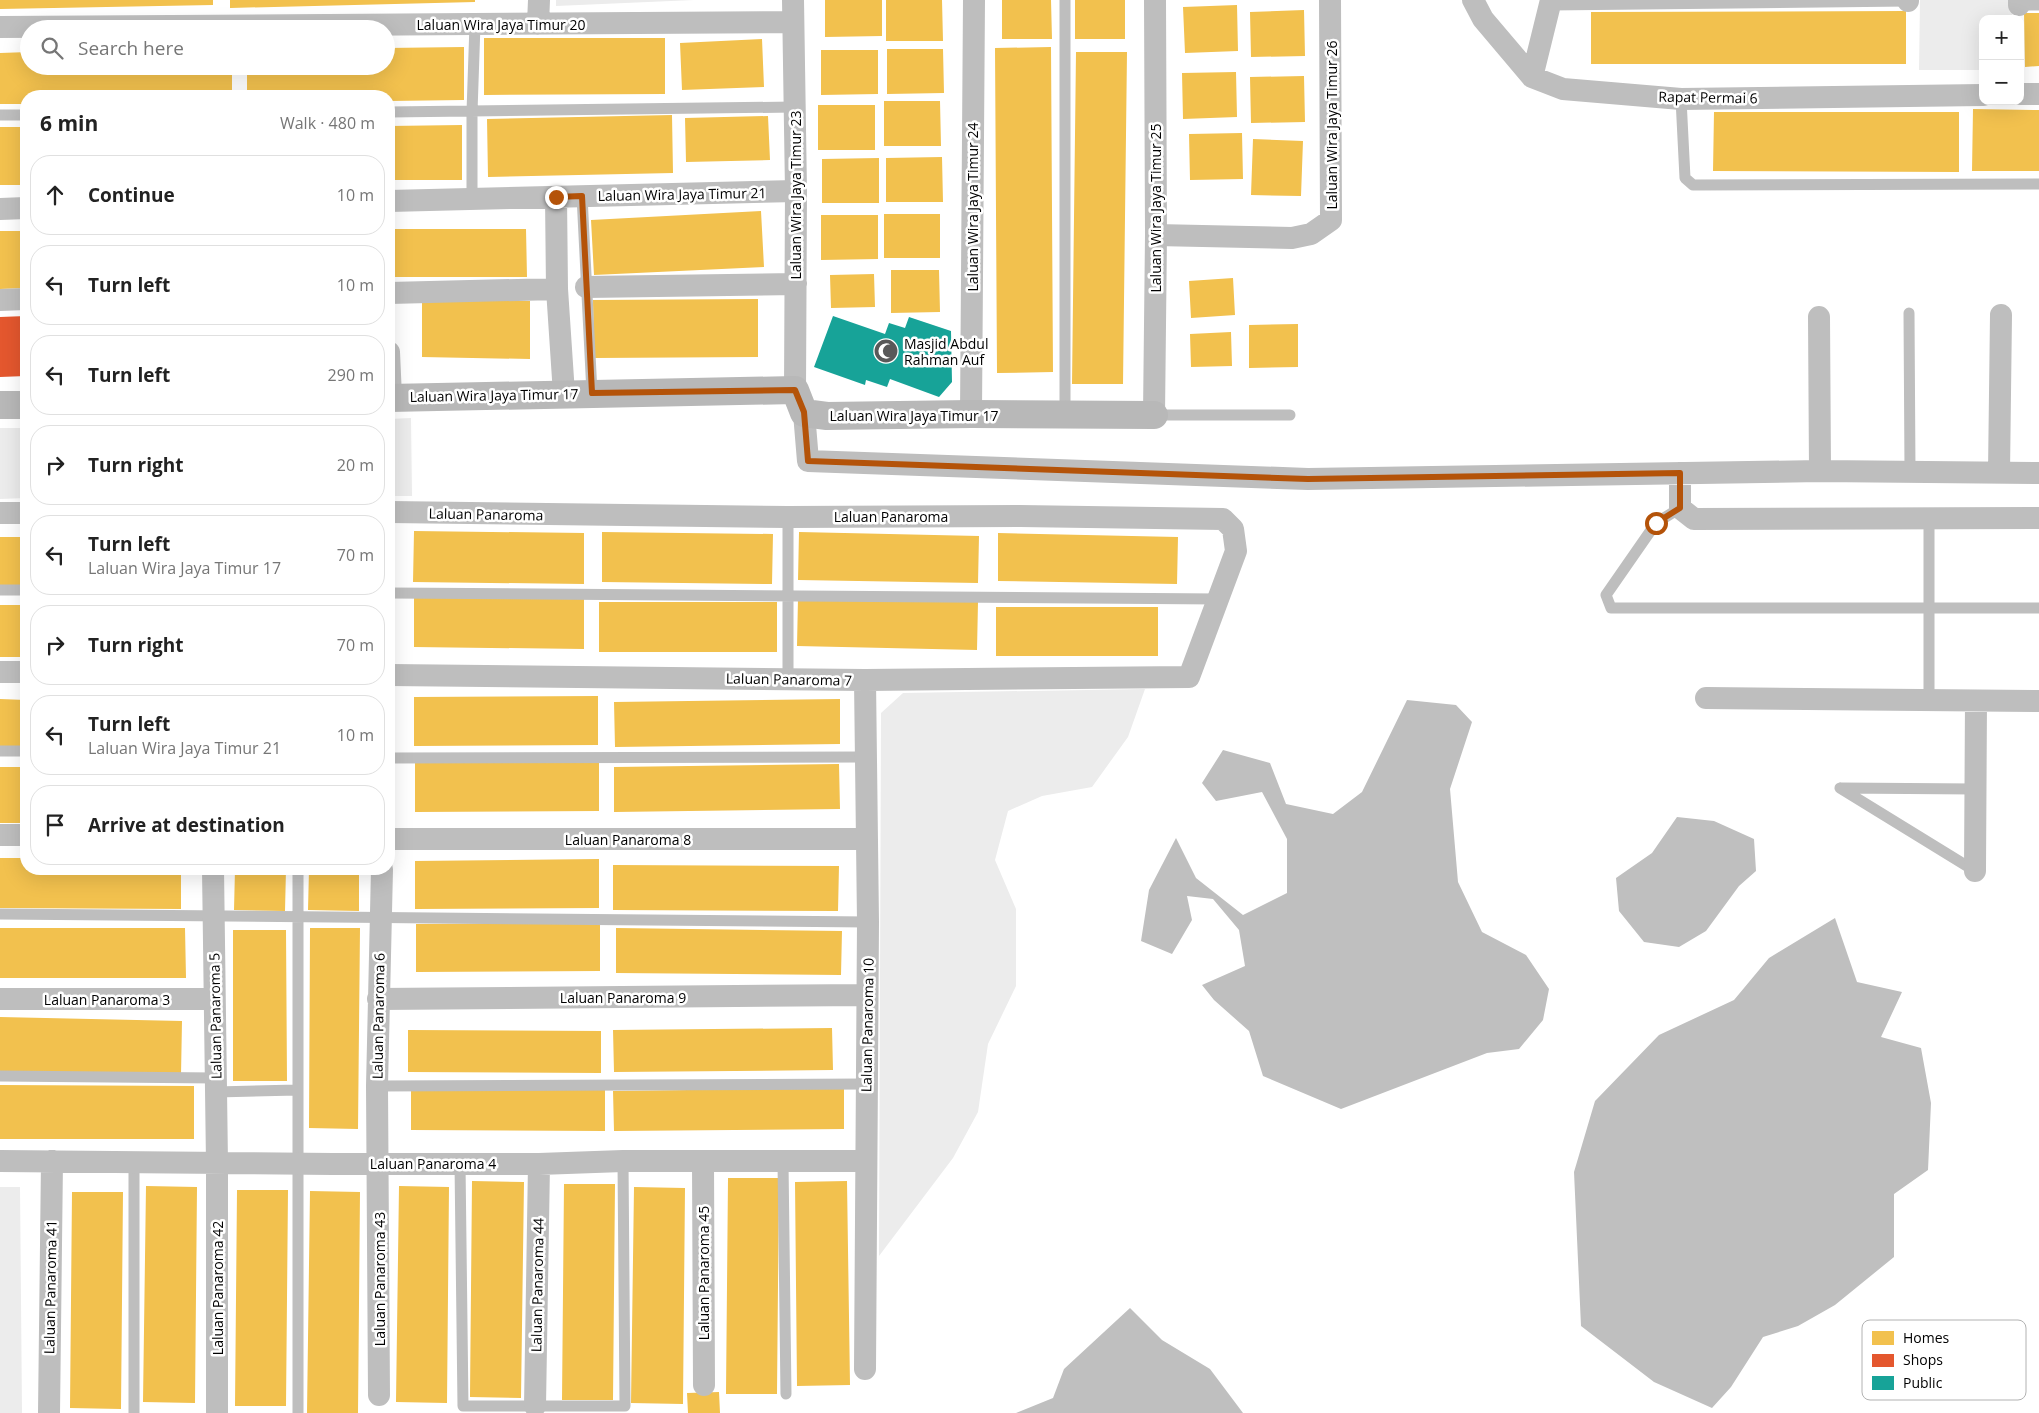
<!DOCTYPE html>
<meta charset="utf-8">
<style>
body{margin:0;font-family:"Open Sans",sans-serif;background:#f6f6f6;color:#222}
.controls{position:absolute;right:15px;top:15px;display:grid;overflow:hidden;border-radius:10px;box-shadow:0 5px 20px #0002}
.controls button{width:45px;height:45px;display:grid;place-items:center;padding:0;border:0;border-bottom:1px solid #e0e0e0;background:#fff;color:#222;font:25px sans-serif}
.stop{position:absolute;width:15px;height:15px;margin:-11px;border:4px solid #b45309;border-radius:50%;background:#fff}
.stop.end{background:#b45309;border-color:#fff;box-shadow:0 1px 5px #0008}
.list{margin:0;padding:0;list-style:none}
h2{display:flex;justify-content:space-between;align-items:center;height:65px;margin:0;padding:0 20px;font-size:21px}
h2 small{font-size:16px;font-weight:400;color:#767676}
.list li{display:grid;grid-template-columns:32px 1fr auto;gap:15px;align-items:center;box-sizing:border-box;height:80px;margin:0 10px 10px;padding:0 10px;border:1px solid #e0e0e0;border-radius:20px}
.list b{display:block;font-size:19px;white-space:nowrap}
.list p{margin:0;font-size:16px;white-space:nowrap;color:#767676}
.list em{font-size:16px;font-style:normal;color:#767676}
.icon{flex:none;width:28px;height:28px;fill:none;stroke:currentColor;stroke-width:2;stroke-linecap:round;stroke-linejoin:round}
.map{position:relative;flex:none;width:2039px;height:1413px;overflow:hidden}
.search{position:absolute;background:#fff;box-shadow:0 5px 20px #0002;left:20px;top:20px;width:375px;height:55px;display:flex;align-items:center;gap:12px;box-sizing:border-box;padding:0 18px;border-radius:28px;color:#767676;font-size:19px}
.panel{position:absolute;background:#fff;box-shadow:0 5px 20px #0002;left:20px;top:90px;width:375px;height:785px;border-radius:20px}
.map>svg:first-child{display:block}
.green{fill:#ececec}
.water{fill:#bfbfbf}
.homes{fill:#f2c14e}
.shops{fill:#e4572e}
.public{fill:#17a398}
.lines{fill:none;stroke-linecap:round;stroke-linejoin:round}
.lane{stroke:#bebebe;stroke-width:11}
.street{stroke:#bebebe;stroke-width:22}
.secondary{stroke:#b8b8b8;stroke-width:28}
.route{stroke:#b45309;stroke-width:6}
.labels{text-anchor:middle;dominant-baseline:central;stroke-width:5;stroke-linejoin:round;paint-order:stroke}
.street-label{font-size:14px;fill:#000;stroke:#fff}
.poi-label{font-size:14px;fill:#000;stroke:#fff;text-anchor:start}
.key{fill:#fff;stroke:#b2b2b2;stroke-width:1}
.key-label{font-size:14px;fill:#000}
</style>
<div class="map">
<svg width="2039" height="1413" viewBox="0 0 2039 1413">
<rect width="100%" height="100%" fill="#fff"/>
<path class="green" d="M556,0H694L556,6Z
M1920,0H2013L2012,19H1983V70H1919Z
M411,418L412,496H389V419Z
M0,428H26V498L0,499Z
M1145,689L1128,737L1092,787L1042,796L1008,811L995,860L1016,909V986L988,1044L978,1112L953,1158L879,1256L881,713L903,693Z
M0,1187H20L22,1413H0Z"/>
<path class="water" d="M1407,700L1456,705L1472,722L1450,789L1458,882L1482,932L1526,955L1549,989L1543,1020L1519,1049L1487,1053L1341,1109L1263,1076L1249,1031L1214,1000L1202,985L1245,966L1239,930L1213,899L1187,896L1192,920L1172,954L1141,941L1149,890L1176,838L1196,878L1243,915L1287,893V839L1262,792L1216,801L1202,783L1223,750L1270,763L1286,804L1333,814L1362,792Z
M1677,817L1714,821L1754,839L1756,871L1739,886L1706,931L1679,947L1644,942L1619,911L1616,878L1652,853Z
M1835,918L1857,982L1902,992L1881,1037L1921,1048L1931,1103L1928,1170L1894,1194V1257L1835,1305L1798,1326L1763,1337L1731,1387L1712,1408L1654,1382L1581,1326L1574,1172L1595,1101L1659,1035L1734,1000L1769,958Z
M1130,1308L1162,1340L1210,1369L1243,1413H1016L1053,1398L1064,1369Z"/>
<path class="homes" d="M0,0H213V5L0,9Z
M230,0H475V2L230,8Z
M825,0H882V36L825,37Z
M886,0H942L943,41H886Z
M1002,0H1051L1052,39H1002Z
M1075,0H1125V39H1075Z
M1237,5L1238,51L1185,53L1183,7Z
M1304,10L1305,56L1251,57L1250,12Z
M1906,11V64H1591V12Z
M2024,13H2039V66L2025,67Z
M484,38H665V94L484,95Z
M762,39L764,87L682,90L680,43Z
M464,47V100L389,101V96H247V66H386V48Z
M1051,47L1053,372L997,373L995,48Z
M887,49H943L944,93L887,94Z
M821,50H878V94L821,95Z
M29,52V66H232V96H26V104H0V53Z
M1076,52H1127L1123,384H1072Z
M1236,72L1237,117L1183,119L1182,73Z
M1304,76L1305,122L1251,123L1250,77Z
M884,101H940L941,146H884Z
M818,105H875V150H818Z
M1973,109L2039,110V171H1972Z
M1714,112H1959V172L1713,171Z
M672,115L673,173L488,177L487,119Z
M768,116L770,160L686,162L685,118Z
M462,125V180H389V126Z
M0,127H26V185H0Z
M1242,133L1243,179L1190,180L1189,134Z
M1253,139L1303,141L1301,196L1251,195Z
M942,157L943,202H886V158Z
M879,158V203H822V159Z
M761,211L764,267L594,275L591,220Z
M884,214H940V258H884Z
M821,215H878V259L821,260Z
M394,229H526L527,277H394Z
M0,231H26V288L0,289Z
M891,270H939L940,312L891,313Z
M874,274L875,307L831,308L830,275Z
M1233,278L1235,315L1191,318L1189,281Z
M758,299V357L594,358L593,300Z
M422,300L530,301V359L422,357Z
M1298,324V367L1249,368V325Z
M1231,332L1232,366L1191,367L1190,334Z
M414,531L584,533V584L413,582Z
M602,532L773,534L772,584L602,582Z
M799,532L979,536L978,583L798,580Z
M998,533L1178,537L1177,584L998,581Z
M0,537H26V588H0Z
M414,597L584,599V649L414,647Z
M798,598L978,602L977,650L797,646Z
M599,602H777V652H599Z
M0,605H26V657H0Z
M996,607H1158V656H996Z
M598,696V745L414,746V697Z
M0,699L26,700V748H0Z
M840,699V744L615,747L614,702Z
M599,762V811L415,812V763Z
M839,764L840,809L614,812V767Z
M0,767H26V823H0Z
M0,858H26V869H181V909L0,908Z
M599,859V908L415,909V861Z
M613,865L839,866L838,911L613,910Z
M235,869H286L285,911L234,910Z
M309,869H359V911L308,910Z
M600,923V971L416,972V924Z
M0,928H185L186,978H0Z
M310,928H360L358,1129L309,1128Z
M616,928L842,931L841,975L616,973Z
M233,930H286L287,1081H233Z
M0,1017L182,1021L181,1075L0,1071Z
M832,1028L833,1070L614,1072L613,1030Z
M408,1030L601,1031V1073L408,1072Z
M0,1085L194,1086V1139H0Z
M411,1088L605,1089V1131L411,1130Z
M844,1088V1129L614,1131L613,1091Z
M728,1178H779L777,1394H726Z
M472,1181L524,1182L521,1398L470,1397Z
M847,1181L850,1385L797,1386L795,1182Z
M564,1184H615L613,1400H562Z
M146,1186L197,1187L195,1403L143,1402Z
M399,1186L449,1187L447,1403L396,1402Z
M634,1187L685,1188L683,1404L631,1403Z
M237,1190H288L286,1406H235Z
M310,1191L360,1192L358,1413H307Z
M72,1192H123L121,1409L70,1408Z
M719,1392L720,1413H688L687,1393Z"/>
<path class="shops" d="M26,316V376L0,377V317Z"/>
<path class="public" d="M833,316L885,334L889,323L905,328L909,317L951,331L952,382L939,397L890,379L887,387L866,380L865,385L814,367Z"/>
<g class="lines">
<path class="lane" d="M1550,5L1908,1
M2019,5H2039
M1681,99L1685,178L1693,185L2039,184
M389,112L794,107
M0,115H26
M582,196L592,393
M472,199V112L475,24
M1909,313L1910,471
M1065,414V0
M1154,415H1290
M1680,508L1656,523L1606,595L1611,608H2039
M788,517V679
M1929,518V700
M0,590H26
M389,593L1219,599
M0,751H26
M389,758L865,757
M1840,788L1975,871
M1840,788L1975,789
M0,914L868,922
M0,1076L216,1078
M377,1086L865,1084
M216,1092L297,1090
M783,1162L786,1394
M460,1163L463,1406H625L623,1161
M134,1413V1161
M298,1413V869"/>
<path class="street" d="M793,0L796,191L795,390
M1473,0L1483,19L1532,77L1563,89L1681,99L1983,95
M1908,0V1
M2019,5V0
M538,24L539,0
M0,27L793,22
M1532,77L1551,0
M2020,94H2039
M556,197L557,289L564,394
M389,201L796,191
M0,209L26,208
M1156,235L1292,238L1311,234L1331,220L1330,0
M586,287L796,284
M389,293L557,289
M0,300L26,299
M1819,317L1820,471
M389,352L391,397
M804,413L808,461L1308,479L1820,471L2039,473
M971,414L974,0
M1154,415L1156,235L1155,0
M1999,472L2001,315
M1680,473V508L1694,519L2039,518
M389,512L788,517L1020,516L1223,519L1233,529L1236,551L1189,677L865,680L389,675
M0,513H26
M0,672H26
M865,680L868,922L865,1369
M1706,698L2039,701
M0,835H26
M389,839H867
M213,869L217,1163V1413
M1975,871L1976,701
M0,999H214
M378,999L867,995
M0,1161L333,1164H539L623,1161H866
M703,1162L704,1385
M379,1395L377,1086L382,869
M535,1406L539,1164
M49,1413L52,1161"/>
<path class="secondary" d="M389,398L795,390L804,413L827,416L971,414L1154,415
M0,405H26"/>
</g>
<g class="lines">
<path class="route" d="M556,197L582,196L592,393L795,390L804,412L808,461L1308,479L1680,473V508L1656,523"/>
</g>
<defs>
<symbol id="mosque-disc" viewBox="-11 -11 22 22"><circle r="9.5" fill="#595959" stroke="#fff"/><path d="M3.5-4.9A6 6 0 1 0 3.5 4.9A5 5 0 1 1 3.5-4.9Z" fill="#fff"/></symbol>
</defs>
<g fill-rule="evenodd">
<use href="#mosque-disc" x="872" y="337" width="28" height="28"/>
</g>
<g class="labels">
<g class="street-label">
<text x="501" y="24">Laluan Wira Jaya Timur 20</text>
<text transform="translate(1708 97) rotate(1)">Rapat Permai 6</text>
<text transform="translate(1331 125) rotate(-90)">Laluan Wira Jaya Timur 26</text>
<text transform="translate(682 194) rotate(-1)">Laluan Wira Jaya Timur 21</text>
<text transform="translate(795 195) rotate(-90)">Laluan Wira Jaya Timur 23</text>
<text transform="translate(972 207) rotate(-90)">Laluan Wira Jaya Timur 24</text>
<text transform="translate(1155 208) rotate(-90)">Laluan Wira Jaya Timur 25</text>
<text transform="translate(494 395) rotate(-1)">Laluan Wira Jaya Timur 17</text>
<text x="914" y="415">Laluan Wira Jaya Timur 17</text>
<text transform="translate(486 514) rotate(1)">Laluan Panaroma</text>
<text x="891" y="516">Laluan Panaroma</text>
<text transform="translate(789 679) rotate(1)">Laluan Panaroma 7</text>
<text x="628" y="839">Laluan Panaroma 8</text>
<text x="623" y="997">Laluan Panaroma 9</text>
<text x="107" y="999">Laluan Panaroma 3</text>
<text transform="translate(215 1016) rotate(-91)">Laluan Panaroma 5</text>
<text transform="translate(378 1016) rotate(-89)">Laluan Panaroma 6</text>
<text transform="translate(867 1025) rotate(-89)">Laluan Panaroma 10</text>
<text x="433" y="1163">Laluan Panaroma 4</text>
<text transform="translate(703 1273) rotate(-90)">Laluan Panaroma 45</text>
<text transform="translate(379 1279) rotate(-90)">Laluan Panaroma 43</text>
<text transform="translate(537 1285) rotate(-89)">Laluan Panaroma 44</text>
<text transform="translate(50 1287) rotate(-89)">Laluan Panaroma 41</text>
<text transform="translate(217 1288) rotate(-90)">Laluan Panaroma 42</text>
</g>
<g class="poi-label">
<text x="904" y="343">Masjid Abdul<tspan x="904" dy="16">Rahman Auf</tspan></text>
</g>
</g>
<rect x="1862" y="1320" width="164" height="80" rx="8" class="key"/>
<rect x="1872" y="1331" width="22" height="14" fill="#f2c14e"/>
<rect x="1872" y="1354" width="22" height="13" fill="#e4572e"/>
<rect x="1872" y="1376" width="22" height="14" fill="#17a398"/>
<g class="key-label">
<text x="1903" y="1343">Homes</text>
<text x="1903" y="1365">Shops</text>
<text x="1903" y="1388">Public</text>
</g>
</svg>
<div class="controls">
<button>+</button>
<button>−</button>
</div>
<div class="stop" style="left:1656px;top:523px"></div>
<div class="stop end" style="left:556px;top:197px"></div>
<div class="search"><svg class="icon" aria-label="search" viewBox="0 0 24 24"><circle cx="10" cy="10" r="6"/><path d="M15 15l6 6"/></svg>Search here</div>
<section class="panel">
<h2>6 min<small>Walk · 480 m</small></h2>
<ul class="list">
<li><svg class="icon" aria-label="ahead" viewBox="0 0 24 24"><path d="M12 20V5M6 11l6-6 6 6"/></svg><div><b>Continue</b></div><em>10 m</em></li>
<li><svg class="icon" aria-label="left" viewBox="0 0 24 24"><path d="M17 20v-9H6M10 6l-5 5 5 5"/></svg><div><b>Turn left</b></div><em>10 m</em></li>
<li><svg class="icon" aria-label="left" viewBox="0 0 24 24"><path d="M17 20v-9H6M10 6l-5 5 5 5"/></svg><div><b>Turn left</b></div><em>290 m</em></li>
<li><svg class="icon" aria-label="right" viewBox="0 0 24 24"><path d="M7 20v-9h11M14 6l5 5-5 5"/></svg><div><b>Turn right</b></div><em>20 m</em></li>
<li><svg class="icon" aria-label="left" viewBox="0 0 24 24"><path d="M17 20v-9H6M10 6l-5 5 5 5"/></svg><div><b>Turn left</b><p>Laluan Wira Jaya Timur 17</p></div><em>70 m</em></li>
<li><svg class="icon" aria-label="right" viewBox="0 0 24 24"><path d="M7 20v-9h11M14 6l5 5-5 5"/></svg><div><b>Turn right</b></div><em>70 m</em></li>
<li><svg class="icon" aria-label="left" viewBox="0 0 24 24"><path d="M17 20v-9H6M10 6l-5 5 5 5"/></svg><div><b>Turn left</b><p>Laluan Wira Jaya Timur 21</p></div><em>10 m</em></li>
<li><svg class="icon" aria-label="arrive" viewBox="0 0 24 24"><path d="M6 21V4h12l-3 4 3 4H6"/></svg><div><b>Arrive at destination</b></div></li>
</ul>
</section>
</div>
